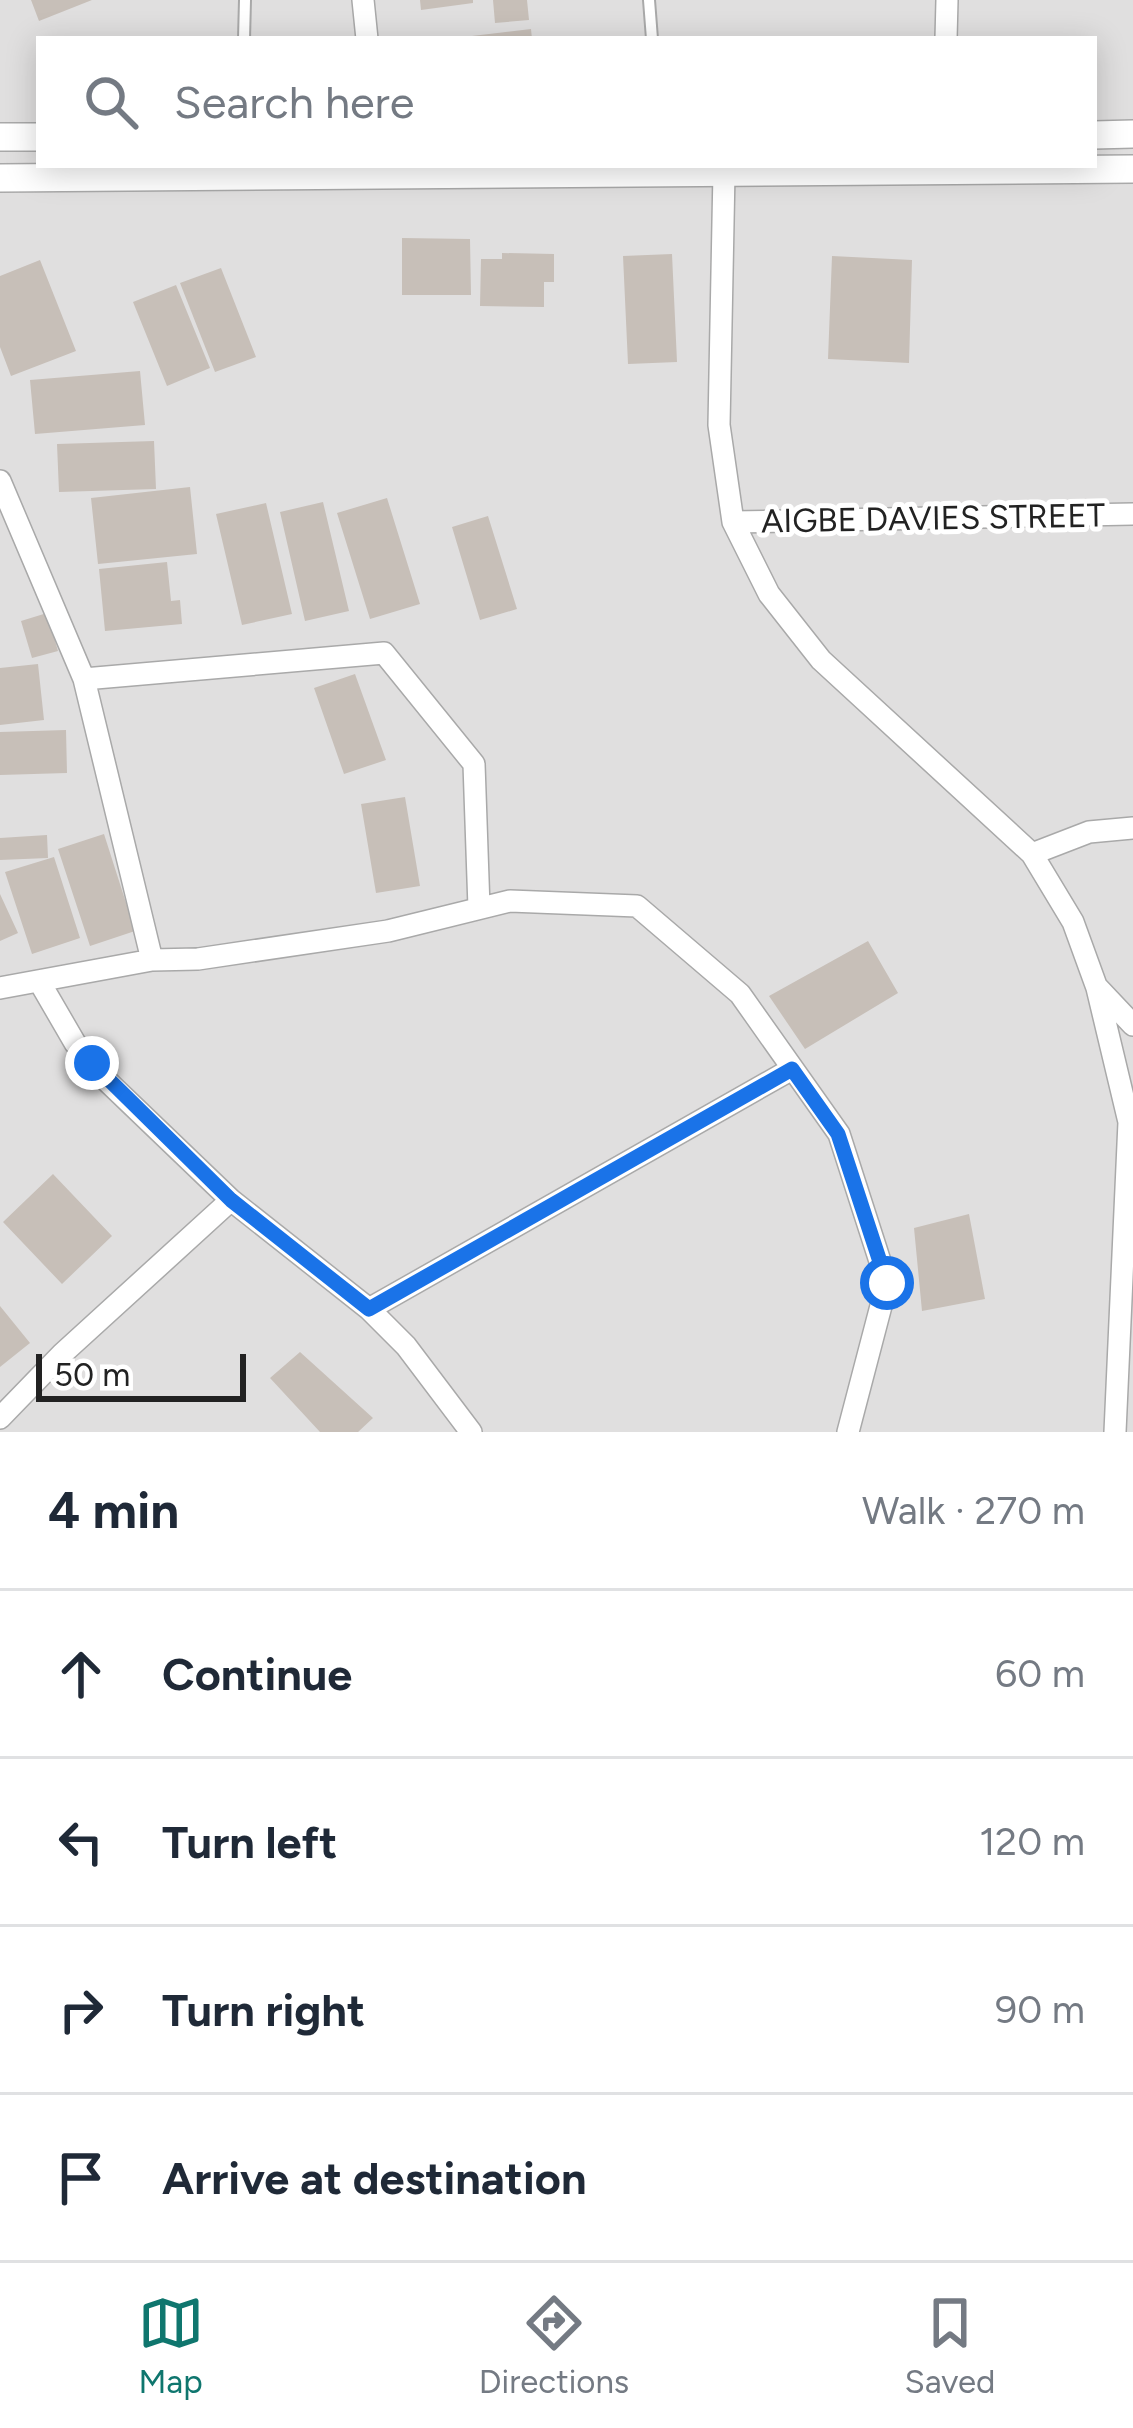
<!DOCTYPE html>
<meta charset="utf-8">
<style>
body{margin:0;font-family:Figtree,sans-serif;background:#f6f6f7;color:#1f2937}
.scale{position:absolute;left:36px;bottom:30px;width:210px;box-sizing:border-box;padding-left:12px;border:6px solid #222;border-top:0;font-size:33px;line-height:42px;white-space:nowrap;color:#222;-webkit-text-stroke:9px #fff;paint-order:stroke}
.stop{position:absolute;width:36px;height:36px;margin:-27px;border:9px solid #1a73e8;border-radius:50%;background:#fff}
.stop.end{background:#1a73e8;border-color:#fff;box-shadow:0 3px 12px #0008}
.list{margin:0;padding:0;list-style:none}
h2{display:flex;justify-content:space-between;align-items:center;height:156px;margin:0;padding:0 48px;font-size:51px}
h2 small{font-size:39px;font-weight:400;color:#747a83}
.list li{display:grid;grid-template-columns:78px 1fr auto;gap:36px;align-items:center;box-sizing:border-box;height:168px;padding:0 48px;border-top:3px solid #e0e1e3}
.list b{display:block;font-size:45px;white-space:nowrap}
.list em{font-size:39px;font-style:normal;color:#747a83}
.icon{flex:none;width:66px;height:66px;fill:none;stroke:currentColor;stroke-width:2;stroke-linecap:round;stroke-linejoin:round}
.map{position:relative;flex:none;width:1133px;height:1432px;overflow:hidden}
.search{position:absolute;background:#fff;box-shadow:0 6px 30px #0003;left:36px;right:36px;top:36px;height:132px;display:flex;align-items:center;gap:30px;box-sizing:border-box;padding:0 42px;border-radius:0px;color:#747a83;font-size:45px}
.sheet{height:828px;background:#fff}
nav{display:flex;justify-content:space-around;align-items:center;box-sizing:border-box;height:168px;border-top:3px solid #e0e1e3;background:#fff;font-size:33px;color:#747a83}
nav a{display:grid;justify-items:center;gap:6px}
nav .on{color:#0f766e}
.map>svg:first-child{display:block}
.residential{fill:#e0dfdf;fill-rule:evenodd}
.building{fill:#c7bfb8}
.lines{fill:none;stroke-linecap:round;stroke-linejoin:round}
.service-casing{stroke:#a9a9a9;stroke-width:14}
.minor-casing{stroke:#a9a9a9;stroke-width:24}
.tertiary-casing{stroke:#a9a9a9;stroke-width:30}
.service{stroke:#fff;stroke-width:10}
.minor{stroke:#fff;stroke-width:21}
.tertiary{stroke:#fff;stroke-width:27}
.route{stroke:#1a73e8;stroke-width:15}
.labels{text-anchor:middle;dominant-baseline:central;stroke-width:10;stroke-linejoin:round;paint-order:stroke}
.street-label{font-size:33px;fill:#222;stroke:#fff}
</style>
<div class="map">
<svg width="1133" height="1432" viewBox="0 0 1133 1432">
<rect width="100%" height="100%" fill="#f2efe9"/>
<path class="residential" d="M0,0H1133V1432H0ZM39,39H1094V165H39Z"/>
<path class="building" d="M31,0H92L39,21Z
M420,0H473V3L421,10Z
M493,0H527L529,20L495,23Z
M531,29L532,39H473L472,36Z
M402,238L470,239L471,295H402Z
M502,253L554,254V282H544V307L480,306L481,259H502Z
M672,254L677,362L628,364L623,256Z
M832,256L912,260L909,363L828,359Z
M40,260L76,351L11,376L0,347V276Z
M221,268L256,357L215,372L180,283Z
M176,285L210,368L167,386L133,302Z
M140,371L145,425L35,434L30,380Z
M154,441L156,489L59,492L57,444Z
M190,487L197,554L98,564L91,498Z
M387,498L420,604L370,619L337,513Z
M323,502L349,611L305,621L280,512Z
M266,503L292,614L242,625L216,514Z
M488,516L517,609L480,620L452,527Z
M167,562L171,601L180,600L182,624L105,631L99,569Z
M47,613L58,651L32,658L21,621Z
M38,664L44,720L0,725V668Z
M355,674L386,760L344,774L314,688Z
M66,730L67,773L0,775V732Z
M405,797L420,886L376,893L361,804Z
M104,834L135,931L90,946L58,849Z
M47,835L48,858L0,860V838Z
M54,857L80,938L32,954L5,872Z
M0,894L18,933L0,941Z
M868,941L898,993L805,1049L769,996Z
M53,1174L112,1236L62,1284L3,1222Z
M969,1214L985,1299L922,1311L914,1228Z
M0,1306L30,1343L0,1367Z
M300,1352L373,1418L358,1432H320L270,1378Z"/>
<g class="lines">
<defs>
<path id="service" d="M649,0L652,39
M244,39L245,0"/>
<path id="minor" d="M363,0L367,39
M946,39L947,0
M724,172L719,425L733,522L769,594L821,660L1032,854L1073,922L1097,988L1129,1122L1115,1432
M0,481L84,679L152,960
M733,522L1133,514
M84,679L384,653L474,764L479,908
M1032,854L1089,832L1133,828
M39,981L75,1043L108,1082L231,1200L369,1309L406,1346L471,1432
M0,988L152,960L198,959L388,931L510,901L637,906L740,994L839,1134L887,1283L848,1432
M1098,988L1133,1025
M369,1309L792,1069
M0,1418L62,1354L231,1200"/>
<path id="tertiary" d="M1094,135L1133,134
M0,137H39
M0,178L1133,169"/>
</defs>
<use href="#service" class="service-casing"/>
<use href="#minor" class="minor-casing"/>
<use href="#tertiary" class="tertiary-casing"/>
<use href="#service" class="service"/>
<use href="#minor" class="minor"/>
<use href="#tertiary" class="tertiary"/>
</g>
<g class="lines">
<path class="route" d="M92,1063L231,1200L369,1309L792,1069L838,1134L887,1283"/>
</g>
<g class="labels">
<g class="street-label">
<text transform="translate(933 518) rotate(-1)">AIGBE DAVIES STREET</text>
</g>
</g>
</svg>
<div class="scale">50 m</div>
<div class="stop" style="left:887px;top:1283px"></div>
<div class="stop end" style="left:92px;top:1063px"></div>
<div class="search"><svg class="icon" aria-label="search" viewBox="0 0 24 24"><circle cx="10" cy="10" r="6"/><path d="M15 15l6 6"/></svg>Search here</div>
</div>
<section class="sheet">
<h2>4 min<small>Walk · 270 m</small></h2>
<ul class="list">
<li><svg class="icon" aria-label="ahead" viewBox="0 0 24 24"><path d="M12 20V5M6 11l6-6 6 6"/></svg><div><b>Continue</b></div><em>60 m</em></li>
<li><svg class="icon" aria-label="left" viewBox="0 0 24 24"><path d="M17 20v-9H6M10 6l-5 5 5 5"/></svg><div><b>Turn left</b></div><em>120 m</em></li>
<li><svg class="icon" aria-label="right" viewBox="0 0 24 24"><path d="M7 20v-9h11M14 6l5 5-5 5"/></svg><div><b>Turn right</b></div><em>90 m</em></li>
<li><svg class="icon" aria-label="arrive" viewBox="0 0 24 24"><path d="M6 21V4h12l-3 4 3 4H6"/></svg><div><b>Arrive at destination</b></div></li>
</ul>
</section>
<nav>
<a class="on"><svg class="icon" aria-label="map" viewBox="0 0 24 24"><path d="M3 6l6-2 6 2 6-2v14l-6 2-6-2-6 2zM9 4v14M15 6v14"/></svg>Map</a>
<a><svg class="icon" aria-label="directions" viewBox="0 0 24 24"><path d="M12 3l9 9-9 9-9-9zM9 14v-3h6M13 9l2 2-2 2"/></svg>Directions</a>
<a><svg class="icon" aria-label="saved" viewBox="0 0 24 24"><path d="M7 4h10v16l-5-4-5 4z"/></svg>Saved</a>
</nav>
